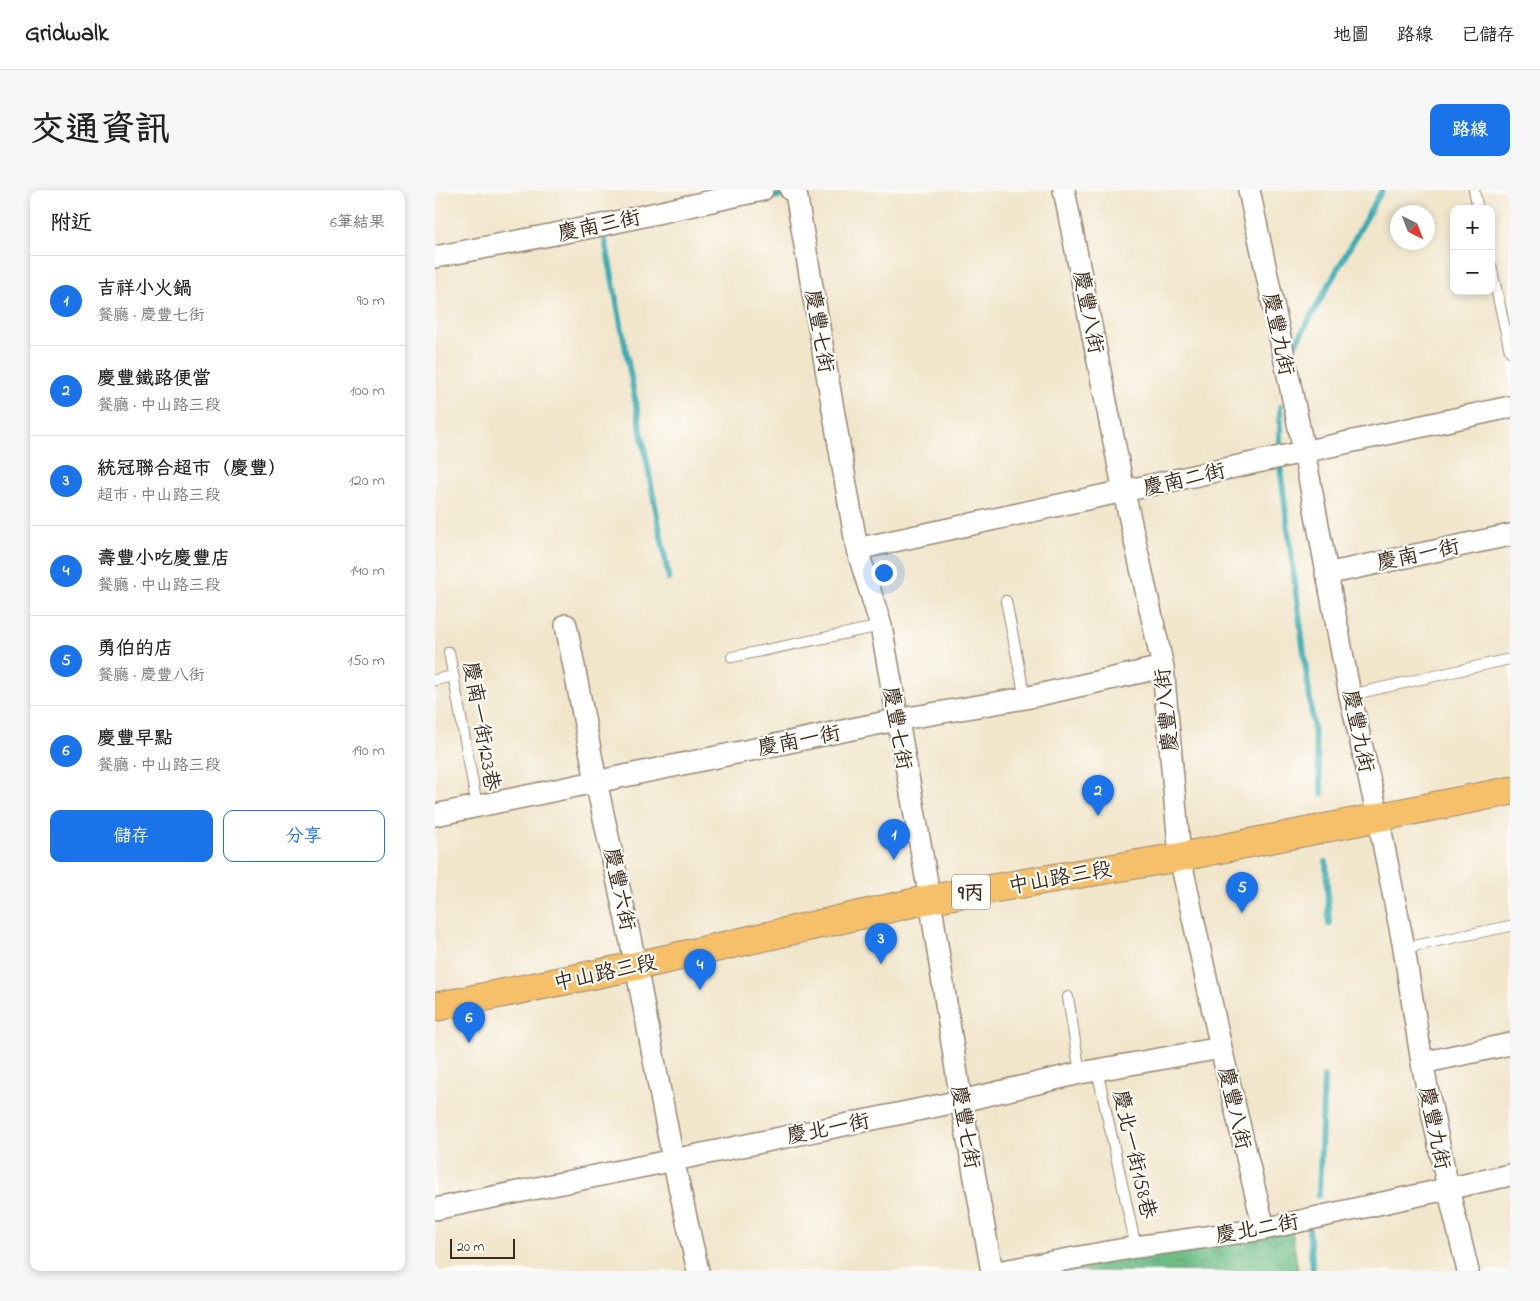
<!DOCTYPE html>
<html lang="zh-TW">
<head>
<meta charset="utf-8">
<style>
	body { margin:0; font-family:"Indie Flower","LXGW WenKai TC",sans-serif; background:#f6f6f6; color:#222 }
	.controls { position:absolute; right:15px; top:15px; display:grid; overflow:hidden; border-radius:10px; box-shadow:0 2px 8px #0003 }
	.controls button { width:45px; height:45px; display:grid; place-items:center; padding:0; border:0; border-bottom:1px solid #e0e0e0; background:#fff; color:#222; font:25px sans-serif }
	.compass { position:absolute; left:955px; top:15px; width:45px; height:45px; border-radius:50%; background:#fff; box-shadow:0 2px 8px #0003; rotate:138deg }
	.scale { position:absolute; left:15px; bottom:12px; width:65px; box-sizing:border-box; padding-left:5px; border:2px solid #3b2a1e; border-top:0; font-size:14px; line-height:18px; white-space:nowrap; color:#3b2a1e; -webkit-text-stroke:4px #fdfcf7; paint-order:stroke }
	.you { position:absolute; left:448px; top:382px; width:18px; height:18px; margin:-12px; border:4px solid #fff; border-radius:50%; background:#1a73e8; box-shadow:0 0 0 8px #1a73e833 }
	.badge { display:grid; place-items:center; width:32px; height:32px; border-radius:50%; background:#1a73e8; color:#fff; font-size:16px; font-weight:700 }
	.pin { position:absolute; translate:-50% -41px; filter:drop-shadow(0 1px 2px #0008) }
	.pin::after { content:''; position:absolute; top:26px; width:18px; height:15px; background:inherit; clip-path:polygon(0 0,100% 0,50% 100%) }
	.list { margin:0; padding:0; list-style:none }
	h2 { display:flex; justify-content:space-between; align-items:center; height:65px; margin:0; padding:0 20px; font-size:21px }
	h2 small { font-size:16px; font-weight:400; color:#767676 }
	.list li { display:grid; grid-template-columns:32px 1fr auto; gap:15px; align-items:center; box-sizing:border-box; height:90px; padding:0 20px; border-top:1px solid #e0e0e0 }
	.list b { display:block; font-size:19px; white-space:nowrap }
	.list p { margin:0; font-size:16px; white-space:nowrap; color:#767676 }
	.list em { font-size:16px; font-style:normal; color:#767676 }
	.actions { display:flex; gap:10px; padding:15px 20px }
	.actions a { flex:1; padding:11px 0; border:1px solid #1a73e8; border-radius:10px; text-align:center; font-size:18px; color:#1a73e8 }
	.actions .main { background:#1a73e8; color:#fff }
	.map { position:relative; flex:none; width:1075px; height:1081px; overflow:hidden; border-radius:10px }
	header { display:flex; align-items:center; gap:30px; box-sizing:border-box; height:70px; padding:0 25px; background:#fff; border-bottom:1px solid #e0e0e0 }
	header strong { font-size:24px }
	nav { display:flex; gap:28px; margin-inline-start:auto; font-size:18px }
	.intro { display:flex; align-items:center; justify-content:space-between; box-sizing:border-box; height:120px; padding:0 30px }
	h1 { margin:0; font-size:35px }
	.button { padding:12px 22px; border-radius:10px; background:#1a73e8; color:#fff; font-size:18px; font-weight:700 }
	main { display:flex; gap:30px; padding:0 30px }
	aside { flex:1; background:#fff; border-radius:10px; box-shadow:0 2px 8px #0003 }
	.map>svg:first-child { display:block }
	.forest { fill:url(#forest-crowns); stroke:#547452 }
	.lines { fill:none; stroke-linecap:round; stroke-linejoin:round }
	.stream { stroke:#3aacb3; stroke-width:6 }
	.lane-casing { stroke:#968874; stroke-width:12 }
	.street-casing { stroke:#968874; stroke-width:24 }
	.primary-casing { stroke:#968874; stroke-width:30 }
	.lane { stroke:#fff; stroke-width:10 }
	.street { stroke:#fff; stroke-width:21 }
	.primary { stroke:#f6c06b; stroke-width:28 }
	.labels { text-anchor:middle; stroke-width:4.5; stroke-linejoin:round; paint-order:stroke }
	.shield { fill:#fdfcf7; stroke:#75695f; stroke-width:1 }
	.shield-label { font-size:20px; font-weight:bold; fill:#3b2a1e }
	.street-label { font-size:21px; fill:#3b2a1e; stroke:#fdfcf7 }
</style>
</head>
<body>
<header>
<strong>Gridwalk</strong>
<nav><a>地圖</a><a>路線</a><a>已儲存</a></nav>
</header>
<div class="intro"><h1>交通資訊</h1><a class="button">路線</a></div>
<main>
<aside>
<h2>附近<small>6筆結果</small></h2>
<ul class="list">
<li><span class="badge">1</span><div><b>吉祥小火鍋</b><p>餐廳 · 慶豐七街</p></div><em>90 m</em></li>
<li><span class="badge">2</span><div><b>慶豐鐵路便當</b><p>餐廳 · 中山路三段</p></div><em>100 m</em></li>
<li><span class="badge">3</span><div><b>統冠聯合超市（慶豐）</b><p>超市 · 中山路三段</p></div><em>120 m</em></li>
<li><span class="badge">4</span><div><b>壽豐小吃慶豐店</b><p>餐廳 · 中山路三段</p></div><em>140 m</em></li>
<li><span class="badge">5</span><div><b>勇伯的店</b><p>餐廳 · 慶豐八街</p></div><em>150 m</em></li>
<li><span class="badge">6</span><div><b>慶豐早點</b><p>餐廳 · 中山路三段</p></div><em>190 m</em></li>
</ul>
<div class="actions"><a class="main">儲存</a><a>分享</a></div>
</aside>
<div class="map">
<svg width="1075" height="1081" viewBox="0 0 1075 1081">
	<defs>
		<pattern id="forest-crowns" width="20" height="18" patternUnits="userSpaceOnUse" patternTransform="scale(1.25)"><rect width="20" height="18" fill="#6ebd87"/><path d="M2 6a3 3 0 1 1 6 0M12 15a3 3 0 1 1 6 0" fill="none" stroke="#5c9a6e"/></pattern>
	</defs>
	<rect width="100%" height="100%" fill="#fdfcf7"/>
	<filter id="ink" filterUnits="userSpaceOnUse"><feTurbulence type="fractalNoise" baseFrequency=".02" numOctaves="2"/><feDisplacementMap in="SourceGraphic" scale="10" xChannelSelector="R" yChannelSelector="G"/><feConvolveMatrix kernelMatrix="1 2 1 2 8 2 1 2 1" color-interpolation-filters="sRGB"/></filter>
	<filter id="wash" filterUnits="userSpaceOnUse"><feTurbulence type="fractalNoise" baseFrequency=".0096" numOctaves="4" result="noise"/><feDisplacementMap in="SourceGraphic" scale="20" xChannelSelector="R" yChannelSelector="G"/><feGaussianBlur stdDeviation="1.12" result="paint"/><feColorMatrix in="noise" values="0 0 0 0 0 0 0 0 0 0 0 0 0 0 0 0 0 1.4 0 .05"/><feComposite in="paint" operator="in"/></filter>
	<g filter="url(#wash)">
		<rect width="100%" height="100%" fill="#f1e5ca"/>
		<path class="forest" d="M856,1033l7,48h-247z"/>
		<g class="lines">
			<path class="stream" d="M326,9l50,-9
				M168,39l66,350
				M861,153l86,-153
				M845,254v-37
				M845,276l42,328
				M891,672l3,62
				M884,1005l5,-118
				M874,1039l4,42"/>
		</g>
	</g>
	<g filter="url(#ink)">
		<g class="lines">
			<g class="lane-casing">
				<path id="lane" d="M1039,0l4,19
					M1056,76l19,85
					M571,411l19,97
					M14,462l28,154
					M297,467l149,-31
					M0,490l18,-4
					M915,505l160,-36
					M969,758l106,-22
					M633,807l12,76
					M662,880l39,177"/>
			</g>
			<g class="street-casing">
				<path id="street" d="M356,0l5,3 61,356 24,77 49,273 31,202 31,170
					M629,0l60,302 39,175 17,190 41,191 43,181
					M814,0l55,261 46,244 28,122 26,131 18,115 26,125 20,83
					M0,67l167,-32 160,-35
					M422,359l653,-142
					M891,384l184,-39
					M131,435l30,156 40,185 37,193 25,112
					M0,625l461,-95 129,-22 138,-31
					M987,873l88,-19
					M0,1019l526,-108 119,-28 141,-25
					M568,1081l133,-24 128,-18 246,-54"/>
			</g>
			<g class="primary-casing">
				<path id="primary" d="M0,817l201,-41 294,-67 250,-42 330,-66"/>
			</g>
			<use href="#lane" class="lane"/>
			<use href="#street" class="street"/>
			<use href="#primary" class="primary"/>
		</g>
	</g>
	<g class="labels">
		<rect class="shield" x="517" y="684.5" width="38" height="35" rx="4"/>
		<g class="shield-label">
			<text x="536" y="709">9丙</text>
		</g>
		<g class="street-label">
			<text transform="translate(164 35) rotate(-12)" y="7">慶南三街</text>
			<text transform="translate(654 122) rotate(79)" y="7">慶豐八街</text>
			<text transform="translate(385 141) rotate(80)" y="7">慶豐七街</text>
			<text transform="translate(844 144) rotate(78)" y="7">慶豐九街</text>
			<text transform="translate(749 289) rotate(-13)" y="7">慶南二街</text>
			<text transform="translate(983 364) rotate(-12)" y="7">慶南一街</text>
			<text transform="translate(731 520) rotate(-96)" y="7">慶豐八街</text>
			<text transform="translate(47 536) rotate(80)" y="7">慶南一街123巷</text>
			<text transform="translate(463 538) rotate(80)" y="7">慶豐七街</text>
			<text transform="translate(924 541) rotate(78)" y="7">慶豐九街</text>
			<text transform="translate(364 550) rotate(-11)" y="7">慶南一街</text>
			<text transform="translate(625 687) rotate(-10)" y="7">中山路三段</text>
			<text transform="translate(185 699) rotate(78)" y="7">慶豐六街</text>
			<text transform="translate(170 782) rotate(-12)" y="7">中山路三段</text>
			<text transform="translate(800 918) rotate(77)" y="7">慶豐八街</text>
			<text transform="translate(531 937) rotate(80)" y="7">慶豐七街</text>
			<text transform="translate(393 938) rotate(-11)" y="7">慶北一街</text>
			<text transform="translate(1000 938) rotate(78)" y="7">慶豐九街</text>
			<text transform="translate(700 964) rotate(77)" y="7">慶北一街158巷</text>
			<text transform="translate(822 1038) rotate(-10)" y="7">慶北二街</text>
		</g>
	</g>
</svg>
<div class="controls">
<button>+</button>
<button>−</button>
</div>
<svg class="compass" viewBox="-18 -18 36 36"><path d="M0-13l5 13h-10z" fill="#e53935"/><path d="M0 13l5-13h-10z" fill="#767676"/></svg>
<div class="scale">20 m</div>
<div class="you"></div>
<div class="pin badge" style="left:459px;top:670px">1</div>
<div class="pin badge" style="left:663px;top:626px">2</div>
<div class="pin badge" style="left:446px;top:774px">3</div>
<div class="pin badge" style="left:265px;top:800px">4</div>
<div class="pin badge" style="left:807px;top:723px">5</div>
<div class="pin badge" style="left:34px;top:853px">6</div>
</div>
</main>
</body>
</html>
